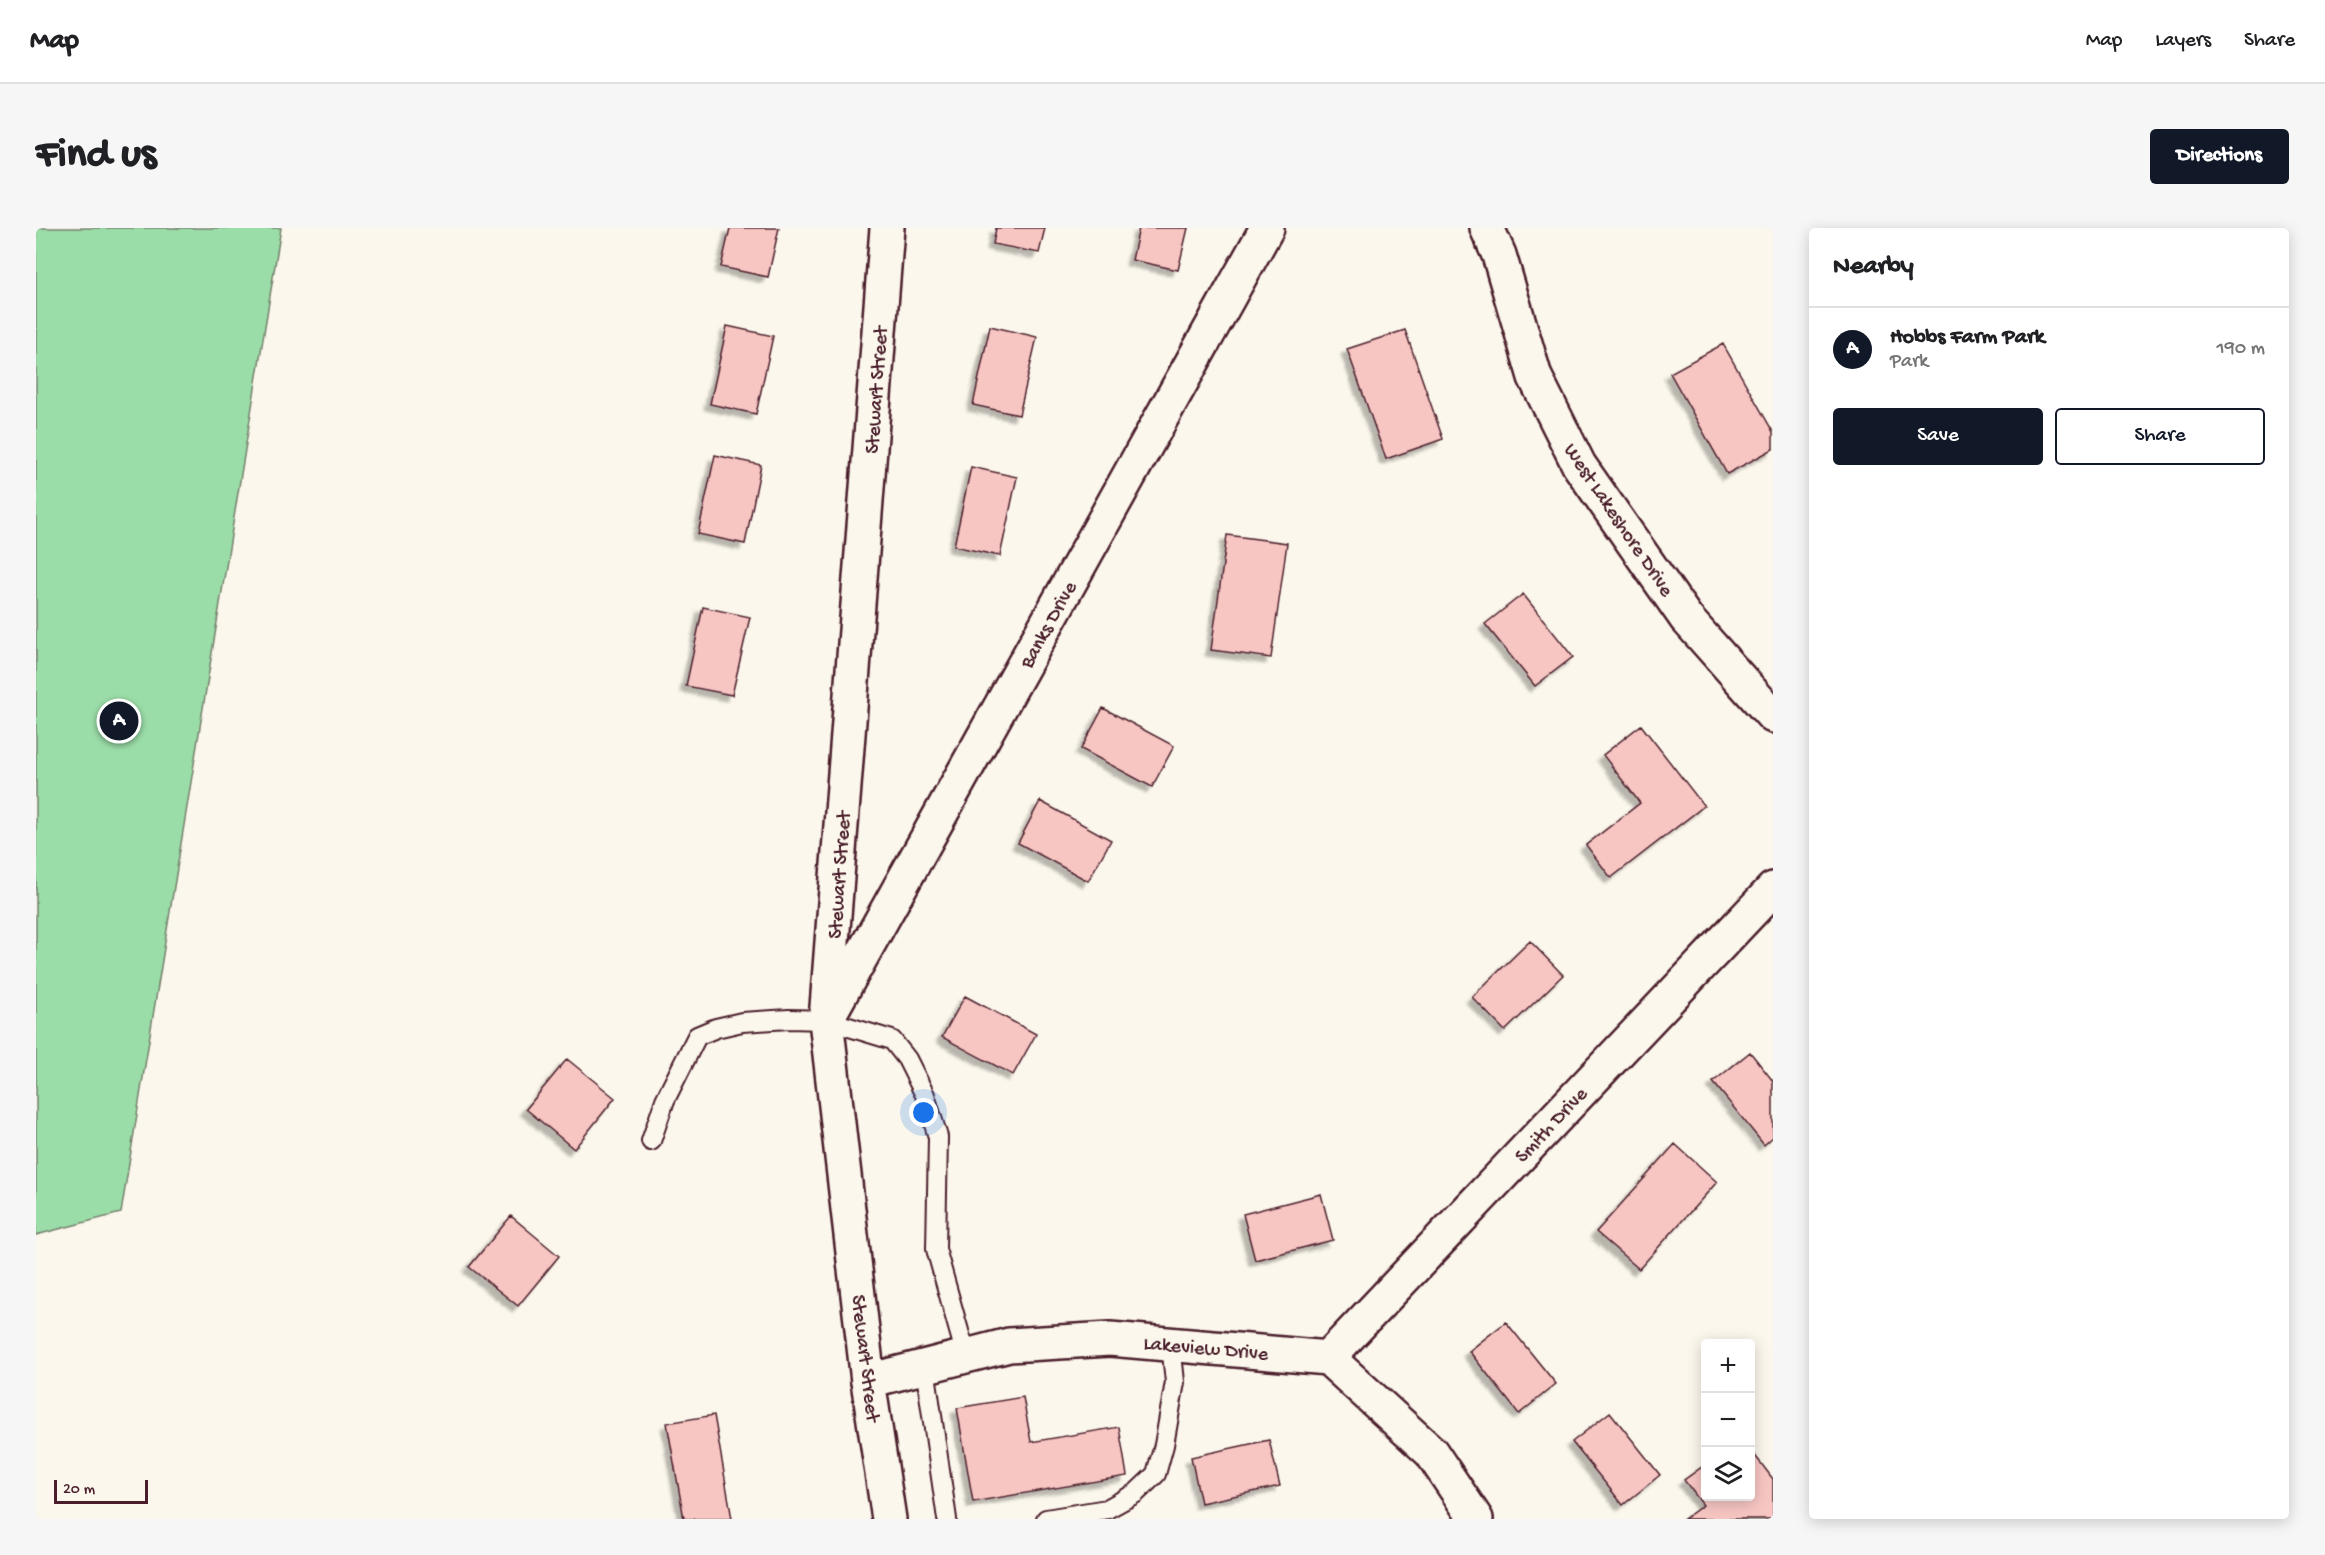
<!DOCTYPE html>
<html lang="en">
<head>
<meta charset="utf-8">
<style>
	body { margin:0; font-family:"Gochi Hand",sans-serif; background:#f6f6f6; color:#202124 }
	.controls { position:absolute; right:18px; bottom:18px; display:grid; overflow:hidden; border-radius:6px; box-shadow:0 3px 15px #0003 }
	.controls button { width:54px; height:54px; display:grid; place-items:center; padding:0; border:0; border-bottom:2px solid #e0e0e0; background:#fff; color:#202124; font:30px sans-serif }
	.scale { position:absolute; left:18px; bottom:15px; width:94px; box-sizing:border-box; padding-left:6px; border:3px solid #4a1f2b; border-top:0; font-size:16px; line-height:21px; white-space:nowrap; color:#4a1f2b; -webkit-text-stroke:4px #fbf7ec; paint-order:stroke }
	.you { position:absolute; left:888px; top:885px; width:21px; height:21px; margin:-15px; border:4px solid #fff; border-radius:50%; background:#1a73e8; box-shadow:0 0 0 9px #1a73e833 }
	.badge { display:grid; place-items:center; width:39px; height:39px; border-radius:50%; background:#111827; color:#fff; font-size:20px; font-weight:700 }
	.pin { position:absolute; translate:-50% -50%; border:3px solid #fff; box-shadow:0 2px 6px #0006 }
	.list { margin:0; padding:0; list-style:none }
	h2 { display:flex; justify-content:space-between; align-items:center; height:78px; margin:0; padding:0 24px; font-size:26px }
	h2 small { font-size:20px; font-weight:400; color:#757577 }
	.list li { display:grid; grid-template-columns:39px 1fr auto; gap:18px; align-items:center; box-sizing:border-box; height:84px; padding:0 24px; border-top:2px solid #e0e0e0 }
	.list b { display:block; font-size:22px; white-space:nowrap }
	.list p { margin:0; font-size:20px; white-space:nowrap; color:#757577 }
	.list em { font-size:20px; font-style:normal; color:#757577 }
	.actions { display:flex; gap:12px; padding:18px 24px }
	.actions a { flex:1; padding:14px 0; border:2px solid #111827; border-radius:6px; text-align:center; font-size:21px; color:#111827 }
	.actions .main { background:#111827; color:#fff }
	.icon { flex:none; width:33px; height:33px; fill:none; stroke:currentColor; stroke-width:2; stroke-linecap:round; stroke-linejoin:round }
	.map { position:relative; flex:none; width:1737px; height:1291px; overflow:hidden; border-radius:6px }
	header { display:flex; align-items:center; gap:36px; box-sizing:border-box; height:84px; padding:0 30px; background:#fff; border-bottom:2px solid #e0e0e0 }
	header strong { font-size:28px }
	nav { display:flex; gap:33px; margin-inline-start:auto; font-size:21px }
	.intro { display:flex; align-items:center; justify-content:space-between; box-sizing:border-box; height:144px; padding:0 36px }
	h1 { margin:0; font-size:42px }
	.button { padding:15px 27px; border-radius:6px; background:#111827; color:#fff; font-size:21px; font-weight:700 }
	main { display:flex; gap:36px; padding:0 36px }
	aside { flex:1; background:#fff; border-radius:6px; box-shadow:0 3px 15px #0003 }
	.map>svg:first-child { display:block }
	.green { fill:#9bdda8; stroke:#727e6a; stroke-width:1.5 }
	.building { fill:#f7c6c3; stroke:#4a1f2b; stroke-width:1.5; filter:url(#shadow) }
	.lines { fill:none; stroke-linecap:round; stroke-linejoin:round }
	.lane-casing { stroke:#4a1f2b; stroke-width:22 }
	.street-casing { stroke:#4a1f2b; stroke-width:38 }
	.secondary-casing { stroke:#4a1f2b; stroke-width:38 }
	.lane { stroke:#fbf7ec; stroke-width:18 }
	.street { stroke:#fbf7ec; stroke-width:33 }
	.secondary { stroke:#fbf7ec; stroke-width:33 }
	.labels { text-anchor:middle; stroke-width:4.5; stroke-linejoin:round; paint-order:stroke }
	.street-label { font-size:20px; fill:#4a1f2b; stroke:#fbf7ec }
</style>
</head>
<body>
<header>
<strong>Map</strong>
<nav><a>Map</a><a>Layers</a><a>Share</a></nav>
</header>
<div class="intro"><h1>Find us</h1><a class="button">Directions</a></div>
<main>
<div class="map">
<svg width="1737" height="1291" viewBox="0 0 1737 1291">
	<defs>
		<filter id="shadow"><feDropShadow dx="-5.5" dy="5.5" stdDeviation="1.5" flood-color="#0004"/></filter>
	</defs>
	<rect width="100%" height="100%" fill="#fbf7ec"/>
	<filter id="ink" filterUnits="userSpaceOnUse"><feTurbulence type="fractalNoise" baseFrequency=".0167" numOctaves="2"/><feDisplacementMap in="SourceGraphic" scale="12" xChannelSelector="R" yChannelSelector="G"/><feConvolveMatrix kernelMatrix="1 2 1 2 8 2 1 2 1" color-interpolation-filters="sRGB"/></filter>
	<g filter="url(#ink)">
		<path class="green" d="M0,0h245l-160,985 -85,22z"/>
		<path class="building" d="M694,0h49l-11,49 -47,-10z
			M960,0h49l-6,25 -46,-9z
			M1103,0h49l-10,42 -46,-10z
			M691,98l46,10 -17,78 -46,-10z
			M954,98l47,11 -18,78 -46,-10z
			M1369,102l38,109 -57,20 -39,-110z
			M1687,116l50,88v17l-46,25 -57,-101z
			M679,227l46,10 -16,79 -47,-10z
			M935,239l46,10 -17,79 -46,-10z
			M1191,307l60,8 -16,115 -60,-8z
			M1487,366l50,63 -38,29 -50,-62z
			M667,379l47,10 -18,78 -46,-9z
			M1067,480l71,38 -22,41 -71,-38z
			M1605,497l63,81 -93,72 -25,-33 54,-42 -37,-48z
			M1004,573l71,39 -23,41 -70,-38z
			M1494,713l33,34 -58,56 -33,-34z
			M929,768l71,38 -23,41 -71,-38z
			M1714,824l23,29v56l-9,8 -51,-63z
			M531,831l48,39 -41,51 -48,-40z
			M1639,916l42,38 -78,87 -43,-37z
			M1285,966l12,46 -78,20 -12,-46z
			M475,988l48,40 -41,50 -49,-39z
			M1470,1094l50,62 -37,30 -50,-63z
			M987,1169l8,45 88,-15 8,49 -154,26 -16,-94z
			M1574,1184l50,63 -37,30 -51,-63z
			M678,1187l18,104h-48l-17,-96z
			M1233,1212l11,46 -79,17 -10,-46z
			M1714,1221l23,30v40h-89l19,-14 -19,-25 22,-16v32h44z"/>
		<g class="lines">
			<g class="lane-casing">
				<path id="lane" d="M615,913l14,-41 32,-64 19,-8 26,-6 47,-3 37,1 66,20 15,19 18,36 13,42 -2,112 30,107
					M889,1139l22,152
					M1010,1291l61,-10 29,-16 20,-19 8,-29 11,-63 -4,-38"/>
			</g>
			<g class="street-casing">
				<path id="street" d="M1451,0l12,27 36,122 44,88 107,153 87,98
					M790,792l441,-792
					M1292,1130l445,-469
					M832,1153l141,-36 101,-6 218,19 103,94 45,67"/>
			</g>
			<g class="secondary-casing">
				<path id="secondary" d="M851,0l-61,792 42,361 21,138"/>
			</g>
			<use href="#lane" class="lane"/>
			<use href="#street" class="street"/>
			<use href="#secondary" class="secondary"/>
		</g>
	</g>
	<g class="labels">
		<g class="street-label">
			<text transform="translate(839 162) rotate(-86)" y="7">Stewart Street</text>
			<text transform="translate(1584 291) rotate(56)" y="7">West Lakeshore Drive</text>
			<text transform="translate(1011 396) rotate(-61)" y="7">Banks Drive</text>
			<text transform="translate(802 647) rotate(-86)" y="7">Stewart Street</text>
			<text transform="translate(1514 896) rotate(-47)" y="7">Smith Drive</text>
			<text transform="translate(1170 1119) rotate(5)" y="7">Lakeview Drive</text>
			<text transform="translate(831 1130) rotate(83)" y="7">Stewart Street</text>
		</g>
	</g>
</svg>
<div class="controls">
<button>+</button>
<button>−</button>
<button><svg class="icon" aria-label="layers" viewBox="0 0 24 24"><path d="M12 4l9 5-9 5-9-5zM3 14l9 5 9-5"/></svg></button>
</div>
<div class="scale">20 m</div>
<div class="you"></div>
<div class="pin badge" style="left:83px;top:493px">A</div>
</div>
<aside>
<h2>Nearby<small></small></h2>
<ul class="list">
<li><span class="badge">A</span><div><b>Hobbs Farm Park</b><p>Park</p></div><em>190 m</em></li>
</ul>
<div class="actions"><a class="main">Save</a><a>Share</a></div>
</aside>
</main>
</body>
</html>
